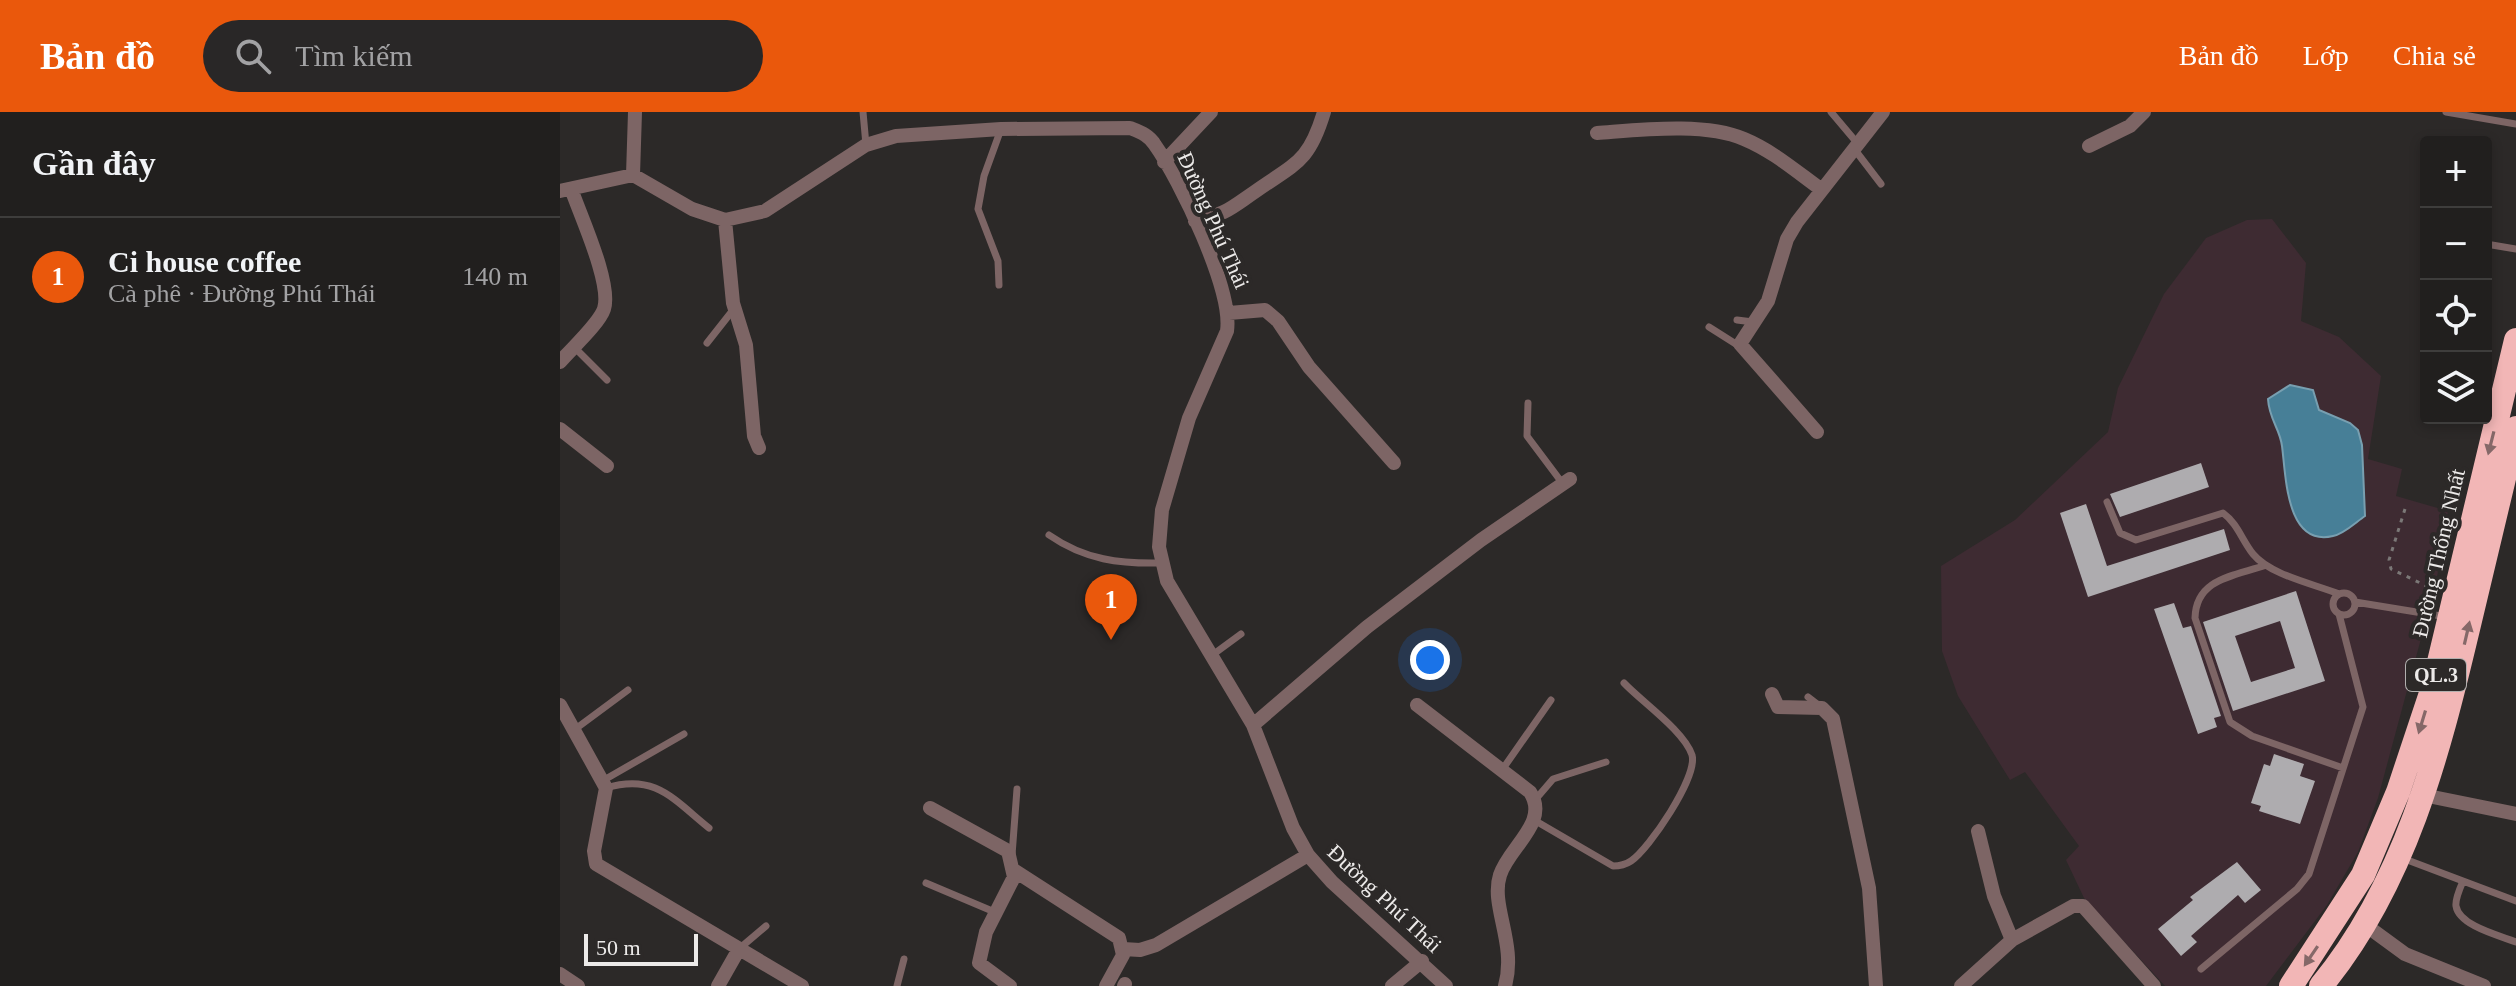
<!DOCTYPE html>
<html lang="vi">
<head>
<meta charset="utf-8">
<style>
	body { margin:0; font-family:Georgia,serif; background:#292727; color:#f1f3f6 }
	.controls { position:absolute; right:24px; top:24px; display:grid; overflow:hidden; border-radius:8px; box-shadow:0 4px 12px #0003 }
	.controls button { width:72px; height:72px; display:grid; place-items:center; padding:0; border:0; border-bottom:2px solid #3e3d3c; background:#211f1e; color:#f1f3f6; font:40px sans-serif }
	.scale { position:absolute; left:24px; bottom:20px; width:114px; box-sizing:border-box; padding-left:8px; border:4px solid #eceae9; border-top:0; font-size:22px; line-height:28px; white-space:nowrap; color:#eceae9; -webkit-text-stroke:6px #2c2928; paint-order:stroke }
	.you { position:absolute; left:870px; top:548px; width:28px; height:28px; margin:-20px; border:6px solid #fff; border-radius:50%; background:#1a73e8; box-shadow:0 0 0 12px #1a73e833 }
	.badge { display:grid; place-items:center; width:52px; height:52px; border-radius:50%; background:#ea580c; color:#fff; font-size:26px; font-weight:700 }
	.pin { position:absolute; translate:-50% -66px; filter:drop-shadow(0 2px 4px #0008) }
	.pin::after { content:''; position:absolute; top:42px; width:28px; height:24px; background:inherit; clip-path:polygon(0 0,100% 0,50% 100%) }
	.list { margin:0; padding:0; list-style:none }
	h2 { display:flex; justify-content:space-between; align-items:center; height:104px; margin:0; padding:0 32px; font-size:34px }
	h2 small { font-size:26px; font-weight:400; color:#a2a2a4 }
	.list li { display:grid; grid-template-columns:52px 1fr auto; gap:24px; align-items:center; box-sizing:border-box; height:120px; padding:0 32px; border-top:2px solid #3e3d3c }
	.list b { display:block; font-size:30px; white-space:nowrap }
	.list p { margin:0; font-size:26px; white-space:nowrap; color:#a2a2a4 }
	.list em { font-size:26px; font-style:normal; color:#a2a2a4 }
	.icon { flex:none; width:44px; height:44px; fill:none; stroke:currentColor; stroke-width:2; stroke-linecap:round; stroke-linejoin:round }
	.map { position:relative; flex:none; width:1956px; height:874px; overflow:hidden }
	header { display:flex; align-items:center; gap:48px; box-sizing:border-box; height:112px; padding:0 40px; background:#ea580c; color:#fff }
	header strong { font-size:38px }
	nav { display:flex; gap:44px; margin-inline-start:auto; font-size:28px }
	.search { width:560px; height:72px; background:#292727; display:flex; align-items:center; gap:20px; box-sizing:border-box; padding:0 28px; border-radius:44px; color:#a2a2a4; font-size:30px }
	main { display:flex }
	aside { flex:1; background:#211f1e }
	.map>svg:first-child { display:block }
	.education { fill:#3e2b32 }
	.water { fill:#477f97; stroke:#789fb0; stroke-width:2 }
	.building { fill:#aeacaf; fill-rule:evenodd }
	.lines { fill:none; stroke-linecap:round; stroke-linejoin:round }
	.path { stroke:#7b7877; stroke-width:3; stroke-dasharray:4 6; stroke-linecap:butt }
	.lane { stroke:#7d6565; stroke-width:7 }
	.street { stroke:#7d6565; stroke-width:14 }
	.highway { stroke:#f2b6b6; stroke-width:24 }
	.oneway { fill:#856868 }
	.labels { text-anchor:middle; stroke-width:8; stroke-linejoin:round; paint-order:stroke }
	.shield { fill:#2c2928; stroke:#b2b0af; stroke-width:2 }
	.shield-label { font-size:20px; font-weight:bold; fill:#eceae9 }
	.street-label { font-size:22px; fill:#eceae9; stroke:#2c2928 }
</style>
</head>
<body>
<header>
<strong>Bản đồ</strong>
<div class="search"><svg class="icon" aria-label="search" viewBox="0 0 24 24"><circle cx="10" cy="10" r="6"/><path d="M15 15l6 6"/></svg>Tìm kiếm</div>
<nav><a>Bản đồ</a><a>Lớp</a><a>Chia sẻ</a></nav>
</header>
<main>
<aside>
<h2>Gần đây<small></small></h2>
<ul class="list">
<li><span class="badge">1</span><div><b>Ci house coffee</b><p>Cà phê · Đường Phú Thái</p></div><em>140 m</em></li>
</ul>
</aside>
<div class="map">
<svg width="1956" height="874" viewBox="0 0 1956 874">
	<rect width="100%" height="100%" fill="#2c2928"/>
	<path class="education" d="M1712,107l34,44 -5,58 38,16 42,39 -13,83 34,10 -6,27 52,15 -12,72 -58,215 -20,54 -31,53 -61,81h-101l-81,-88 -18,-38 13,-14 -54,-74 -15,8 -52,-84 -16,-45 -1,-85 74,-46 93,-88 10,-44 46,-94 42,-56 41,-18z"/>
	<path class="water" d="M1730,273l23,5 6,20 31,13 8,7 4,15 3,71c-9,6 -21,18 -32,20 -47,11 -47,-60 -51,-90 -2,-17 -13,-27 -14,-47z"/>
	<path class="building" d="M1641,351l8,24 -89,30 -10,-23z
		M1526,392l21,62 117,-37 6,21 -142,47 -28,-84z
		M1736,479l29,90 -92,30 -30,-89zM1720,509l15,47 -44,14 -16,-46z
		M1614,491l9,25 8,-2 30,90 -7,2 3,9 -19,7 -44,-125z
		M1714,642l30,10 -4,12 15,5 -15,43 -41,-13 2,-5 -10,-3 13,-39 6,2z
		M1677,750l24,28 -16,13 -7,-8 -47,41 6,6 -16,14 -23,-27 35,-29 -3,-3z"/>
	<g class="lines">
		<path class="path" d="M1845,397l-16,51 2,9 44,21"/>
		<path class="lane" d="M303,0l3,33
			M1271,0l27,32
			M1886,0l70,12
			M1295,38l26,34
			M1926,132l30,5
			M439,173l-1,-24 -20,-52 6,-33 17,-47
			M1177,208l16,2
			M1149,215l30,19
			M147,231l26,-33
			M13,234l34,34
			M968,291l-1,33 36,48
			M1547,390l13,31 16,7 87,-27c14,10 19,27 30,41 17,21 61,30 86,40
			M489,423c36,25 71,29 113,28
			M1706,453c-31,11 -70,13 -71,53l35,104 22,14 91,32
			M1773 492a11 11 0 1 1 22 0a11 11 0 1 1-22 0Z
			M1795,490l92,15
			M651,544l30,-22
			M1248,585l13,10
			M14,618l54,-40
			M942,658l49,-70
			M44,668l80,-46
			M46,676c49,-15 67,11 103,40
			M975,688l18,-21 53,-17
			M974,708l79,46c7,0 12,-1 18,-5 18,-12 67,-84 61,-106 -8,-24 -50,-53 -68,-72
			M452,743l5,-66
			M1842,746l114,43
			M1903,769c-3,7 -8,18 -7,25 3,20 45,30 60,36
			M366,771l71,30
			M180,836l26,-22
			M1641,857l96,-80 12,-15 54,-167 -24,-93
			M337,874l7,-27"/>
		<path class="street" d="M1037,21c42,-3 108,-11 147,6 29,12 53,33 78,51
			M1529,34l41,-20 14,-14
			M604,50l47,-50
			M73,63l2,-63
			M0,79l73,-16 59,34 33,11 40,-9 101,-66 30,-9 105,-7 129,-1c10,4 19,7 25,17 25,35 78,145 72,186l-38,87 -27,92 -3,37 8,34 86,144 40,103 15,27 24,27 114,104
			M165,108l8,83 13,42 8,91 5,12
			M635,109c32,-7 36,-13 61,-30 40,-28 53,-29 68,-79
			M669,201l36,-3 13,11 31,46 85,96
			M0,250c11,-13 39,-38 44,-53 8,-25 -23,-92 -32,-118
			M0,317l47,37
			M1257,320l-77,-88 28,-43 19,-62 10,-17 86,-110
			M1212,582l6,13 44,1 11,11 36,169 7,98
			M0,593l46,83 -12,63 2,13 206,122
			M857,593l113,87c20,30 -21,55 -30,83 -10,31 17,68 5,111
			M693,613l114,-98 114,-87 89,-61
			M1863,683l93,19
			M370,696l78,43 6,26 -28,55 -7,31 31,23
			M455,759l104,67 4,17 -17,31
			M1804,812l41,30 79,32
			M1452,828l61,-34h10l71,80
			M563,837l17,1 16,-5 152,-90
			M0,862l18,12
			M158,874l21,-37
			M564,874l1,-2
			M832,874l30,-25
			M1401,874l51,-46 -18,-44 -16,-65"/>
		<path class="highway" d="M1731,874l72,-111 35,-83 35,-105 83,-347
			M1761,874c84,-102 117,-231 147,-357 16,-67 32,-134 48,-201"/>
	</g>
	<defs><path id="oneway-solid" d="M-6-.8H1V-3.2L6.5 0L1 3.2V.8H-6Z" transform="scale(2)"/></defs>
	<g class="oneway">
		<use href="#oneway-solid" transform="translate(1931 331) rotate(104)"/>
		<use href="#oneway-solid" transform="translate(1907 521) rotate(-77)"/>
		<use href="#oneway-solid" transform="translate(1862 610) rotate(107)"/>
		<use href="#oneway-solid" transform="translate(1751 844) rotate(124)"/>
	</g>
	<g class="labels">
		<rect class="shield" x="1846" y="547" width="60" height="32" rx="6"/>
		<g class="shield-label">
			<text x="1876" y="570">QL.3</text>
		</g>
		<g class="street-label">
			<text transform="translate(654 108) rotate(66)" y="8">Đường Phú Thái</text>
			<text transform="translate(1878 441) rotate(-77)" y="8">Đường Thống Nhất</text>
			<text transform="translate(825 786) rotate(43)" y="8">Đường Phú Thái</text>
		</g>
	</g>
</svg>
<div class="controls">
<button>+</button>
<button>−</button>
<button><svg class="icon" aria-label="locate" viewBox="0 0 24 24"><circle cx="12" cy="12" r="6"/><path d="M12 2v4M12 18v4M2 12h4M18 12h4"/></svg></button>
<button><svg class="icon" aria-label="layers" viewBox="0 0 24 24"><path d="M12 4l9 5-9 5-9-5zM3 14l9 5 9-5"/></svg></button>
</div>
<div class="scale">50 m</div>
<div class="you"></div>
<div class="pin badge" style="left:551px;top:528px">1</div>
</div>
</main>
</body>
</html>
